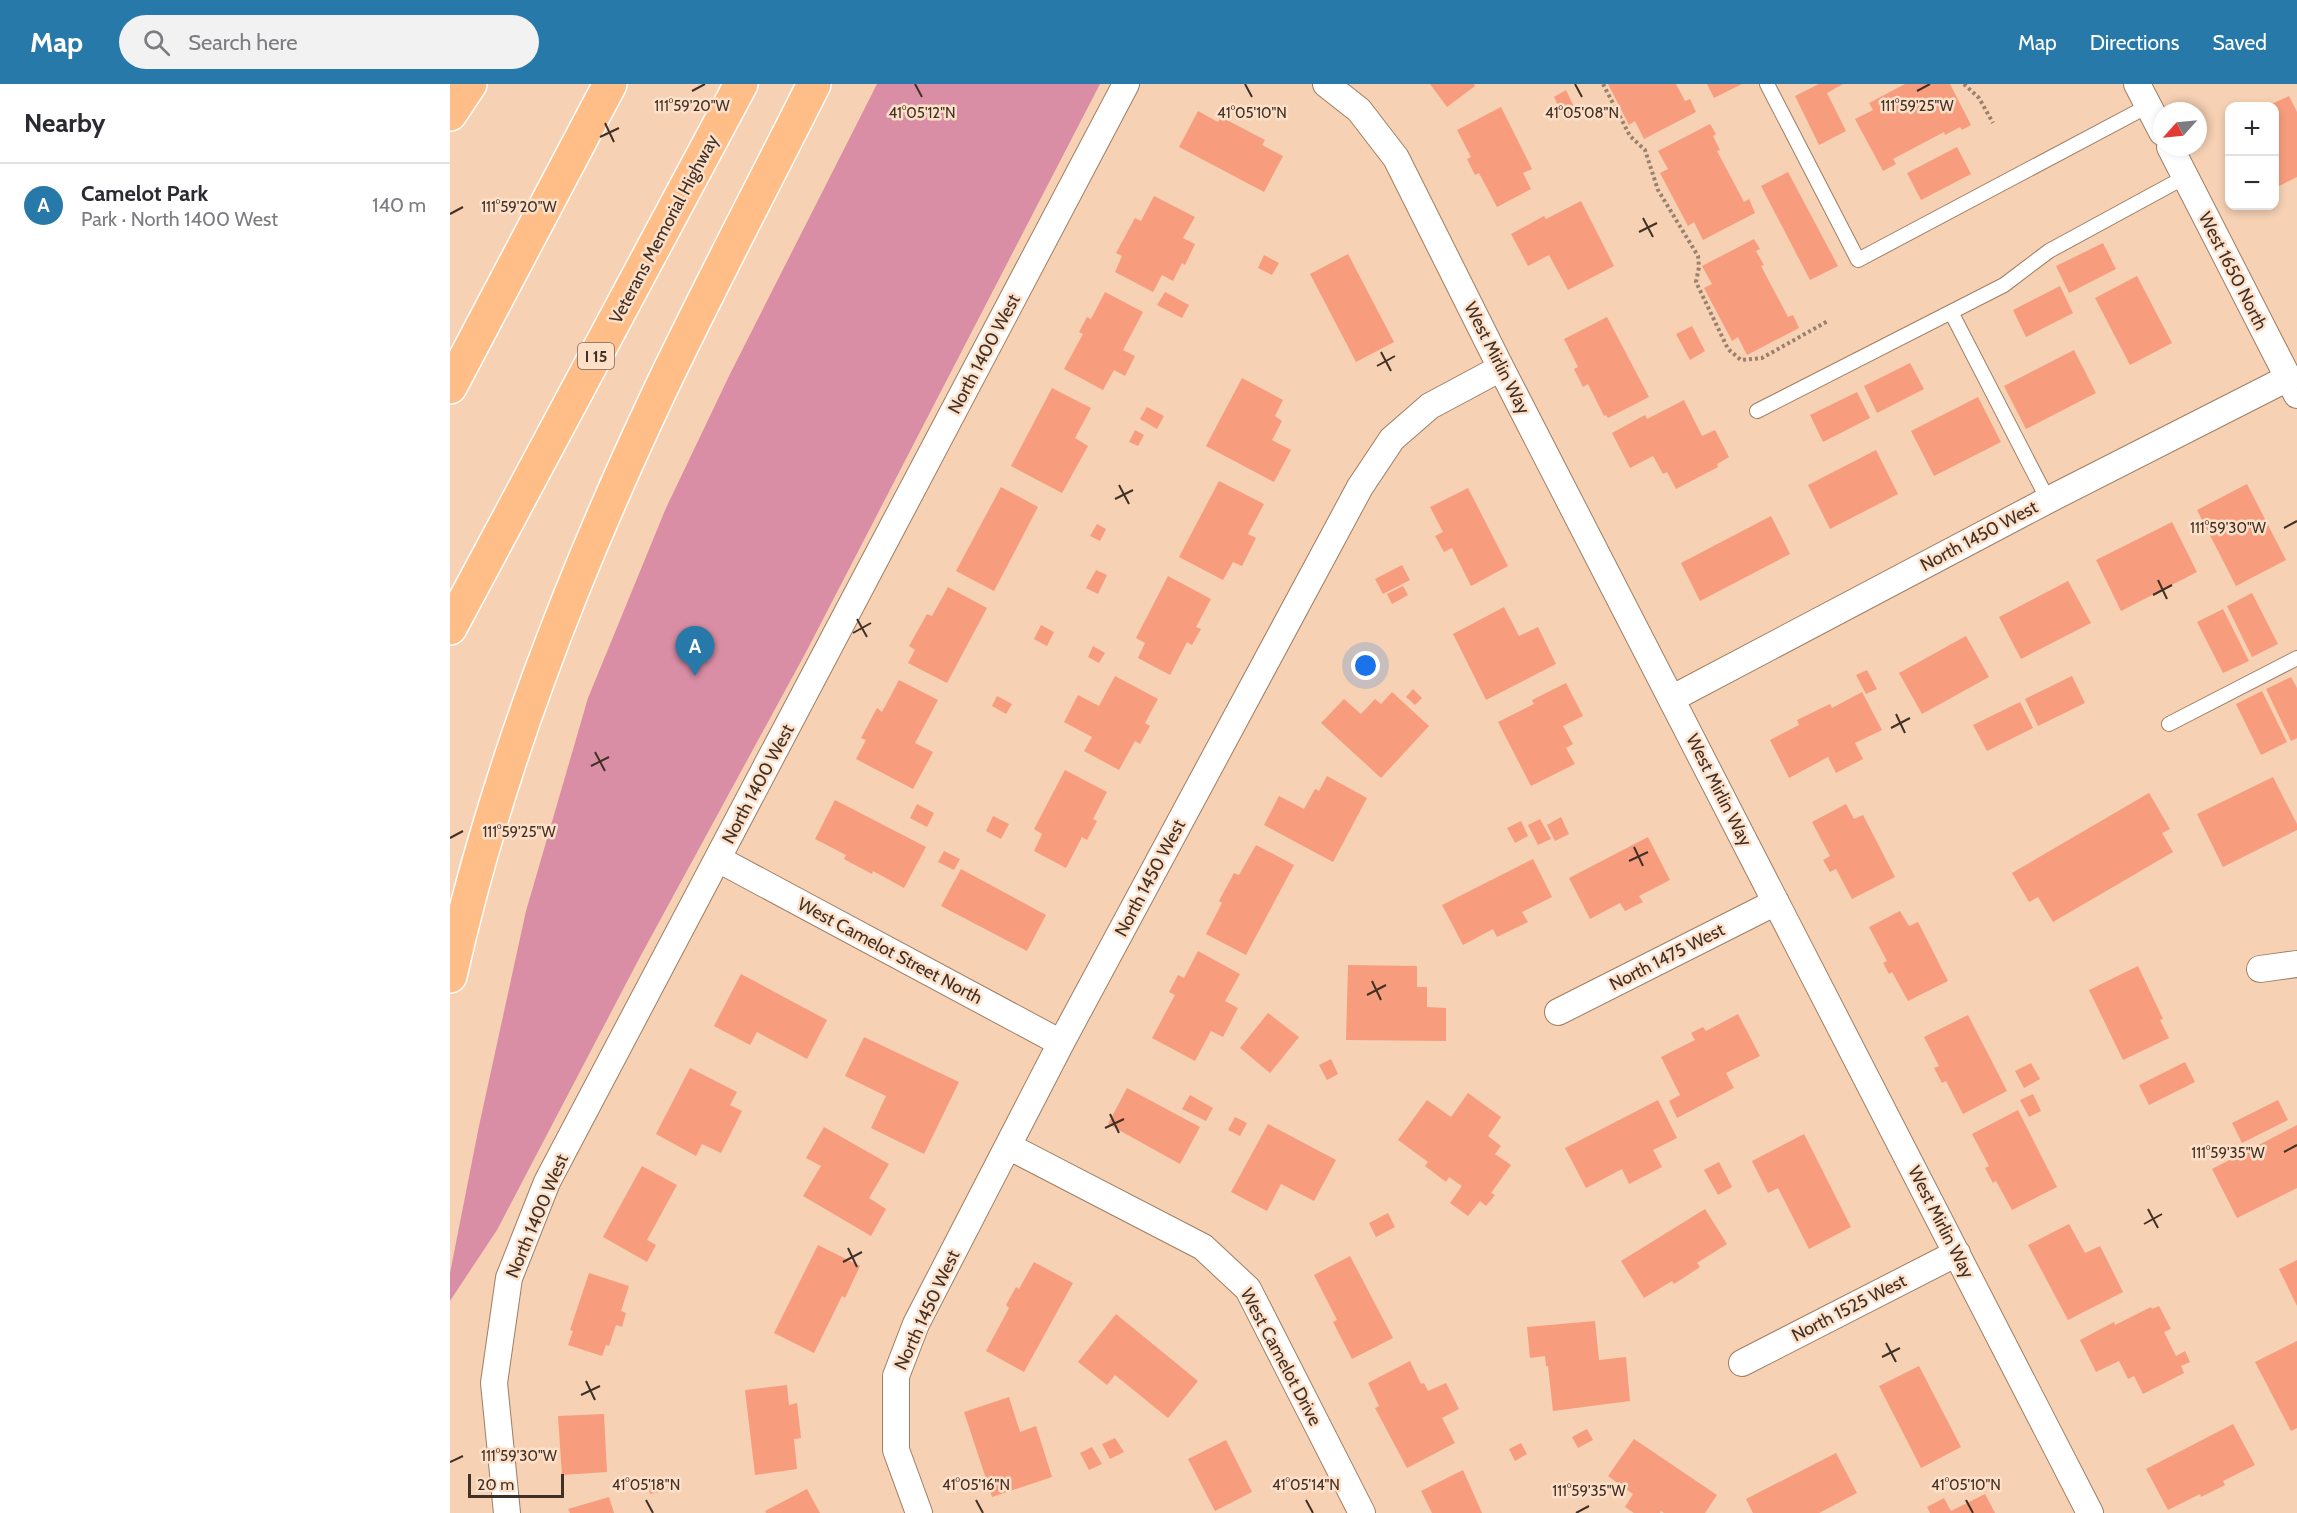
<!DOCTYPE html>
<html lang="en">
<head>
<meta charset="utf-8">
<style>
	body { margin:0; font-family:Cabin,sans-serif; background:#f2f2f3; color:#2b2b33 }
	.controls { position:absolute; right:18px; top:18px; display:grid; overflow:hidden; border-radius:12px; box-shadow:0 3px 9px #0003 }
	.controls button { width:54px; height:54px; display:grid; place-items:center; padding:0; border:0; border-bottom:2px solid #e1e1e2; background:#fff; color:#2b2b33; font:30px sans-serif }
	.compass { position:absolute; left:1703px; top:18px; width:54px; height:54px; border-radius:50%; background:#fff; box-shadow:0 3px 9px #0003; rotate:243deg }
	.scale { position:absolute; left:18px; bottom:15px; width:96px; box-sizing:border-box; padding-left:6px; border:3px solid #403126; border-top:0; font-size:16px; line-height:21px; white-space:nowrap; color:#403126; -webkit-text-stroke:4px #fee0c9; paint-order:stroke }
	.you { position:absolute; left:916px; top:582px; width:21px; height:21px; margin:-15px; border:4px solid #fff; border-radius:50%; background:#1a73e8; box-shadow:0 0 0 9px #1a73e833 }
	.badge { display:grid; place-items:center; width:39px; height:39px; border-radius:50%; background:#2779aa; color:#fff; font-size:20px; font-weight:700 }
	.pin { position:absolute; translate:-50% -50px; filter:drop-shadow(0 2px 3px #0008) }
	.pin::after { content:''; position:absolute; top:32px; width:21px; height:18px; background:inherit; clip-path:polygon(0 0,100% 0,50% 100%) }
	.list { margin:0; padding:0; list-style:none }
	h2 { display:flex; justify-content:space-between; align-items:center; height:78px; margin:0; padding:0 24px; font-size:26px }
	h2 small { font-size:20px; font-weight:400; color:#7c7c81 }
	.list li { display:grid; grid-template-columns:39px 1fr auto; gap:18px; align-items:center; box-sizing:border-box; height:84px; padding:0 24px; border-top:2px solid #e1e1e2 }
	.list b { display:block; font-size:22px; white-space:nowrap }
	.list p { margin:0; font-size:20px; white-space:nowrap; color:#7c7c81 }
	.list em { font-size:20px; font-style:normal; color:#7c7c81 }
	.icon { flex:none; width:33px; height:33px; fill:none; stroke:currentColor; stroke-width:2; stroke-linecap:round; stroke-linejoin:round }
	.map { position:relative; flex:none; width:1847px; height:1429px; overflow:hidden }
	header { display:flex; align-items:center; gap:36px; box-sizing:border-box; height:84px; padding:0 30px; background:#2779aa; color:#fff }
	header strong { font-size:28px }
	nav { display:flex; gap:33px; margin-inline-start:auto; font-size:21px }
	.search { width:420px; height:54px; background:#f2f2f3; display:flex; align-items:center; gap:15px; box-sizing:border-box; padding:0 21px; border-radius:33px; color:#7c7c81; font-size:22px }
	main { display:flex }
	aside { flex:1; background:#fff }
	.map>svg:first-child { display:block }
	.green { fill:#da8ea5 }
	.building { fill:#f79d7e }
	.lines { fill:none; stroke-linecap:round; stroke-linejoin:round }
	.lane-casing { stroke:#9f7e63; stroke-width:16 }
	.street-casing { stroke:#9f7e63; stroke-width:28 }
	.highway-casing { stroke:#fff; stroke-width:36 }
	.path { stroke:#9b816d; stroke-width:4; stroke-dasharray:3 3; stroke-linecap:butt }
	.lane { stroke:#fff; stroke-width:14 }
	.street { stroke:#fff; stroke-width:26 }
	.highway { stroke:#ffbd88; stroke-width:33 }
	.ticks { fill:none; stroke:#403126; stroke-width:2 }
	.labels { text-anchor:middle; stroke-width:5; stroke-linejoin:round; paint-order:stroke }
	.shield { fill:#fee0c9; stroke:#796657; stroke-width:1.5 }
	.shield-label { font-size:16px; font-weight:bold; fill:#403126 }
	.street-label { font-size:18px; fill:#403126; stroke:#fee0c9 }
	.ticks-label { font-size:15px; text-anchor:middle; fill:#403126; stroke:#fee0c9; stroke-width:5; stroke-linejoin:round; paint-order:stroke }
</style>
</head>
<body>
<header>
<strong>Map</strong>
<div class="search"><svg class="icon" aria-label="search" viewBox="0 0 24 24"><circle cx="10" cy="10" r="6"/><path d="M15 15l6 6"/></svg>Search here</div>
<nav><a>Map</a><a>Directions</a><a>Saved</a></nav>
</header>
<main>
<aside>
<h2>Nearby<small></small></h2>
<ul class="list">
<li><span class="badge">A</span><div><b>Camelot Park</b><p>Park · North 1400 West</p></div><em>140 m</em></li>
</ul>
</aside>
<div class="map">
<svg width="1847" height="1429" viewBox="0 0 1847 1429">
	<rect width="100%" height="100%" fill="#f6d1b4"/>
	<path class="green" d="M427,0h223l-295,570 -165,303 -143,273 -47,71v-28l29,-147 47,-215 62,-213 78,-190 64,-134z"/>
	<path class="building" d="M980,0h44l1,2 -28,21z
		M1158,0h68l9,17 5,-2 6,13 -52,27 -9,-18 -6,4z
		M1257,0h35l-28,14z
		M1369,0h24l-16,9 19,38 -27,14 -24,-49z
		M1455,0h45l21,41 -9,5 -2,-3 -15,8 -1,-3 -51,27 3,5 -13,7 -28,-52 18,-9 -4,-7z
		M1116,6l10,21 -12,6 -10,-20z
		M1839,12l8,16v65l-18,9 -5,-10v-70h-7z
		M1051,23l31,62 -9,4 8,16 -34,18 -18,-34 -4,2 -8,-16 4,-2 -14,-27z
		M748,27l20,11 3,-5 44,23 -3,5 21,11 -19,36 -85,-45z
		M1260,40l6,10 -3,2 7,14 -3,1 27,51 5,-3 6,14 -52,27 -9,-18 -6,4 -28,-53 8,-4 -10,-18z
		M1507,63l14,27 -50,26 -14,-27z
		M1338,88l50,94 -28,14 -49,-94z
		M704,112l41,21 -12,21 12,6 -10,21 -3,-2 -9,18 -11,-6 -9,17 -38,-20 7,-16 -6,-3 19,-35 6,3z
		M1131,117l33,65 -46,24 -19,-35 -21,11 -17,-32 33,-18 2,3z
		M1304,155l6,10 -4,2 8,14 -3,1 27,51 5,-2 6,13 -52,27 -9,-18 -6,4 -28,-53 8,-4 -10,-18z
		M1653,159l13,26 -47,24 -13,-27z
		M898,170l46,88 -38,20 -46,-88z
		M814,171l15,8 -7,12 -14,-7z
		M1687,192l35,67 -42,22 -35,-67z
		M1610,202l13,27 -47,24 -13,-27z
		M655,208l38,20 -20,38 12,6 -10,20 -11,-6 -11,20 -39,-21 19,-35 -4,-2 8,-15 4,2z
		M715,208l24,13 -7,13 -25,-13z
		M1157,233l42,80 -41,21 -2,-3 -2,1 -16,-32 -5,3 -9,-18 4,-2 -14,-28z
		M1242,242l13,25 -15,9 -14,-26z
		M1624,266l22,43 -70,36 -22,-43z
		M1460,279l14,26 -47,24 -13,-27z
		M792,294l41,22 -8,16 7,5 -10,19 19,10 -17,32 -68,-36z
		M602,304l39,20 -16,30 13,8 -26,47 -51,-27z
		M1407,308l13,26 -47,24 -13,-27z
		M1528,313l23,45 -67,34 -23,-45z
		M1234,316l18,36 13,-6 14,27 -12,7 1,3 -42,22 -9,-17 -4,2 -10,-18 -23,12 -18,-35 33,-18 2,4z
		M697,323l17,9 -7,13 -17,-10z
		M685,346l9,5 -6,11 -9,-4z
		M1426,366l22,44 -68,35 -22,-44z
		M769,397l45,23 -16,30 8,4 -14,28 -9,-4 -10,18 -44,-23z
		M1797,400l39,76 -50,26 -39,-76z
		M551,403l37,20 -44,84 -38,-20z
		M1018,404l40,78 -37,20 -19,-38 -8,4 -9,-16 8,-4 -13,-25z
		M1321,432l19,38 -90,47 -19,-38z
		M1722,438l25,50 -76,39 -25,-51z
		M647,440l9,5 -6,12 -10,-5z
		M952,481l8,15 -27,14 -8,-15z
		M646,486l11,5 -9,19 -12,-6z
		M718,492l43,23 -15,28 5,2 -9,16 -5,-3 -17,33 -32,-17 7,-15 -9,-5z
		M1618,497l23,42 -70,36 -22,-42z
		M953,502l5,9 -16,9 -5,-10z
		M498,503l39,21 -40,75 -39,-20 7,-13 -6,-4 18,-32 5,2z
		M1802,509l26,51 -26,13 -25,-51z
		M1054,523l15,29 19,-9 18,37 -70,36 -33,-66z
		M1773,525l26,52 -26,12 -26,-51z
		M591,541l13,7 -7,14 -13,-7z
		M1516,552l23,41 -67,37 -23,-41z
		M643,562l12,7 -6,10 -11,-6z
		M1417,586l10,19 -11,5 -10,-19z
		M665,592l43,23 -13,24 5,3 -10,18 -5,-3 -16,29 -35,-19 8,-14 -28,-15 14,-27 21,11z
		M1622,592l13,27 -47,23 -13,-27z
		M1841,593l6,11v50l-6,3 -25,-52z
		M449,596l39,20 -23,43 18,9 -20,37 -57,-30 10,-19 -5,-2 16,-30 5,4z
		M1116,599l17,33 -20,10 10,18 -7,4 9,16 -44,22 -33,-64 36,-18 -2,-4z
		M963,605l9,9 -7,7 -9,-8z
		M1812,607l25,51 -26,13 -25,-51z
		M942,608l37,34 -48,52 -60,-55 23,-24 17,15 14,-15 6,5z
		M1412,608l20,38 -27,13 8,16 -27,14 -8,-16 -39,21 -19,-38 29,-15 -2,-5 33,-16 2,4z
		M547,612l15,8 -6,10 -14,-8z
		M1570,618l13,26 -46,23 -14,-26z
		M615,686l42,22 -14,27 4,2 -10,19 -5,-3 -16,31 -32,-17 8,-17 -8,-5z
		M877,692l40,22 -34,64 -69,-37 15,-29 25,13 11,-20 4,2z
		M1823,693l24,47v6l-74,37 -26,-53z
		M1699,709l21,36 -8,4 11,19 -120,70 -15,-25 -9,5 -17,-29z
		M385,716l91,47 -22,41 -31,-17 -1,3 -28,-15 2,-4 -31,-16z
		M467,720l17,9 -7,14 -17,-9z
		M1396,720l8,15 9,-4 32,62 -43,22 -16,-30 -6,3 -7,-12 7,-4 -18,-34z
		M543,732l16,8 -8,15 -15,-8z
		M1111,733l8,17 -14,7 -8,-16z
		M1090,735l11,20 -13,6 -10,-20z
		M1071,737l7,15 -13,7 -8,-15z
		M1198,753l22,43 -31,16 4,6 -18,9 -5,-8 -30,16 -21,-41z
		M806,761l38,20 -48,90 -40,-21 16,-31 -3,-2 15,-28 5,2z
		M494,767l16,8 -6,11 -16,-8z
		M1083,775l19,38 -30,15 6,10 -31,15 -4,-8 -30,16 -21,-40z
		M511,785l85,46 -19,36 -86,-45z
		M1450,827l9,15 9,-4 30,59 -40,20 -16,-29 -3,2 -6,-11 4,-2 -18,-34z
		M748,867l42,23 -15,27 13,7 -15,29 -12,-6 -16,30 -43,-23 23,-43 -6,-3 9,-17 6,3z
		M898,881l69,1v21h10v20l19,1v33l-100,-1z
		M1688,882l25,53 -3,1 9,18 -46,22 -34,-70z
		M291,890l86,46 -20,39 -50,-27 -7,13 -36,-19z
		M818,929l31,24 -29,36 -30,-25z
		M1288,930l22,42 -34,17 8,15 -57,30 -8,-17 11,-6 -19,-38 34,-17 -4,-7 12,-6 3,4z
		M1518,931l39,76 -44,23 -17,-33 -4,2 -8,-15 5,-2 -15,-29z
		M414,953l95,45 -35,72 -53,-26 15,-32 -41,-20z
		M881,975l7,15 -11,6 -8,-15z
		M1735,978l10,20 -46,23 -10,-20z
		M1581,979l9,16 -16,9 -9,-17z
		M240,984l47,24 -7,13 12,6 -21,42 -19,-9 -6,12 -40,-22z
		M677,1004l73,39 -20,37 -72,-40z
		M1018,1009l33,24 -13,19 13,10 -6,8 16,11 -20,28 4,2 -9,11 -6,-5 -12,15 -18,-13 12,-17 -13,-9 -3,5 -21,-16 3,-4 -30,-22 29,-40 24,17z
		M1583,1010l8,17 -12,6 -9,-17z
		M740,1011l23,13 -7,13 -24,-12z
		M1208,1016l19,38 -24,12 9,17 -33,17 -7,-15 -36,19 -21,-40z
		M1828,1016l10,20 -46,23 -10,-20z
		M1568,1026l39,77 -45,23 -16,-29 -3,2 -8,-15 4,-2 -17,-32z
		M785,1033l12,6 -7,13 -12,-6z
		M818,1040l68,36 -22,41 -33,-17 -14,27 -36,-19z
		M1847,1041v63l-60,30 -25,-49z
		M374,1043l65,37 -20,34 17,11 -15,27 -68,-40 18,-30 -15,-8z
		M1354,1050l47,93 -42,22 -31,-61 -10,5 -16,-32z
		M1269,1078l13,25 -14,8 -14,-25z
		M192,1082l35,19 -30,55 9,5 -9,17 -44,-25z
		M1255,1125l22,35 -30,19 3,4 -26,17 -2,-3 -28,17 -23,-37z
		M938,1129l7,14 -19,10 -7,-14z
		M1619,1140l16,29 15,-7 23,46 -55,28 -40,-75z
		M368,1161l42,21 -15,32 -3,-2 -28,57 -40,-20z
		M900,1172l43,82 -41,21 -19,-37 4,-2 -23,-45z
		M1847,1176v46l-18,-37z
		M584,1178l39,21 -49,89 -38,-21 23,-43 -3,-3 10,-18 3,2z
		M139,1189l40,13 -8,25 5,2 -4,14 -6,-2 -7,21 -3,-1 -4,11 -34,-11 5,-14 -3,-1z
		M1709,1222l12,23 -7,3 12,24 9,-5 5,11 -9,4 3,7 -41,21 -9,-18 -6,3 -9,-18 -23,11 -16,-32 34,-18 1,3 36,-18 1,2z
		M666,1230l82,67 -30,37 -53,-43 -8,10 -29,-23z
		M1145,1237l4,39 27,-3 4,44 -77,10 -5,-45h-2l-1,-10 -15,2 -3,-31z
		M1847,1257v87l-6,3 -36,-69z
		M960,1277l11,23 3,-1 4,8 18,-8 13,26 -17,9 13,25 -48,25 -32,-60 4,-2 -11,-23z
		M1469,1282l42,81 -40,21 -42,-82z
		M337,1301l2,20 8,-2 4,35 -7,1 3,30 -42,6 -10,-85z
		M559,1313l11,35 16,-6 16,51 -60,20 -28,-85z
		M154,1330l3,58 -45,3 -4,-59z
		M1783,1340l22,41 -32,16 2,4 -24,12 -1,-3 -32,16 -22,-41z
		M1137,1345l6,11 -15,8 -6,-11z
		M665,1354l9,14 -14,7 -8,-15z
		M1184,1355l83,56 -12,18h-41l-3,-2 -1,2h-26l-9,-6 8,-13 -25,-18z
		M776,1356l26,52 -37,19 -27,-52z
		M1071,1359l6,11 -12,7 -6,-12z
		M642,1363l10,17 -13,6 -9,-17z
		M1386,1369l21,40 -38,20h-66l-7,-14z
		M1013,1386l19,43h-50l-11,-22z
		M213,1394l2,13 -15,3 -2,-13z
		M357,1405l13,24h-54l-1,-2z
		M1535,1410l10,19h-65l-3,-6 17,-9 7,13z
		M159,1413l5,16h-44l-2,-4z"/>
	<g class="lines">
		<g class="lane-casing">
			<path id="lane" d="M1317,0l91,176 290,-154
				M1501,228l97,188
				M1307,327l247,-126 45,-34 136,-74
				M1719,640l128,-66"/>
		</g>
		<g class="street-casing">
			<path id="street" d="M876,0l33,26 37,48 105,210 589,1145
				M1687,0l25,48
				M1720,63l127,248
				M1223,614l375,-198 240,-122
				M268,775l343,184
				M1810,885l37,-5
				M1108,928l218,-110
				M558,1062l195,101 45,42 114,224
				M1292,1279l215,-110
				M57,1429l-13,-130 15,-105 38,-96 579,-1098
				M469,1429l-23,-63v-74l20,-52 145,-281 299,-556 32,-48 38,-33 71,-38"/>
		</g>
		<g class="highway-casing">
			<path id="highway" d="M0,30l20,-30
				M0,303l160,-303
				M0,544l291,-544
				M0,892c45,-201 120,-394 207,-579 50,-106 105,-209 157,-313"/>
		</g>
		<path class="path" d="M1153,0l27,52 15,14 13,40 40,66 1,11 -3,15 32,67 13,11 21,-2 66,-37
			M1514,0l15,14 14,25"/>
		<use href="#lane" class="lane"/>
		<use href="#street" class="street"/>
		<use href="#highway" class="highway"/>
	</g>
	<path class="ticks" d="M465,0l7,13M795,0l7,13M1125,0l7,13M242,7l13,-7M1467,7l13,-7M155,39l9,19M150,53l19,-9M0,130l13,-7M1193,134l10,19M1189,148l18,-9M931,268l10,19M927,282l18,-10M669,401l10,19M665,415l18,-9M1834,444l13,-7M1708,496l9,19M1703,511l19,-10M407,535l10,18M403,549l18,-10M1446,630l9,19M1441,644l19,-10M145,668l10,19M141,682l18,-9M0,754l13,-7M1184,763l9,19M1179,777l19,-9M922,897l9,19M917,911l19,-10M660,1030l9,19M655,1044l19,-9M1834,1068l13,-7M1698,1125l10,19M1694,1140l18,-10M398,1164l9,19M393,1178l19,-10M1436,1259l10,19M1432,1273l18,-9M136,1297l9,19M131,1311l19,-9M0,1378l13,-6M196,1416l7,13M526,1416l7,13M856,1416l7,13M1516,1416l7,13M1126,1429l13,-7"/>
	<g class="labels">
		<rect class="shield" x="128" y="259" width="36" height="26" rx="4.5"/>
		<g class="shield-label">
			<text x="146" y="278">I 15</text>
		</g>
		<g class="street-label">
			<text transform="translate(214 145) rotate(-62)" y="6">Veterans Memorial Highway</text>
			<text transform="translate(1783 187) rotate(63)" y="6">West 1650 North</text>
			<text transform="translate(534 270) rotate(-62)" y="6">North 1400 West</text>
			<text transform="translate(1047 274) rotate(63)" y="6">West Mirlin Way</text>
			<text transform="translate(1529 452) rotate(-28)" y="6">North 1450 West</text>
			<text transform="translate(308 700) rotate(-62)" y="6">North 1400 West</text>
			<text transform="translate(1269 706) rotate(63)" y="6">West Mirlin Way</text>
			<text transform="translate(700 794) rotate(-62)" y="6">North 1450 West</text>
			<text transform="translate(440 867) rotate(28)" y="6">West Camelot Street North</text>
			<text transform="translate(1217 873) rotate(-27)" y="6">North 1475 West</text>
			<text transform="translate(87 1132) rotate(-67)" y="6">North 1400 West</text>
			<text transform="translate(1491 1138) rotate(63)" y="6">West Mirlin Way</text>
			<text transform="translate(1399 1224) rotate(-27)" y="6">North 1525 West</text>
			<text transform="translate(477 1226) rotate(-65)" y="6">North 1450 West</text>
			<text transform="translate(831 1273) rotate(62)" y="6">West Camelot Drive</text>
		</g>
	</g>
	<g class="ticks-label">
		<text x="1467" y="27">111°59'25"W</text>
		<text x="242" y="27">111°59'20"W</text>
		<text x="472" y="34">41°05'12"N</text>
		<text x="802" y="34">41°05'10"N</text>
		<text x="1132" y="34">41°05'08"N</text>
		<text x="69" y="128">111°59'20"W</text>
		<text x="1778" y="449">111°59'30"W</text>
		<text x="69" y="753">111°59'25"W</text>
		<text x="1778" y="1074">111°59'35"W</text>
		<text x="69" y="1377">111°59'30"W</text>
		<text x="196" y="1406">41°05'18"N</text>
		<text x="526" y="1406">41°05'16"N</text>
		<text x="856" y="1406">41°05'14"N</text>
		<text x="1516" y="1406">41°05'10"N</text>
		<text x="1139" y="1412">111°59'35"W</text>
	</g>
</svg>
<div class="controls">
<button>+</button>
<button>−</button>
</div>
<svg class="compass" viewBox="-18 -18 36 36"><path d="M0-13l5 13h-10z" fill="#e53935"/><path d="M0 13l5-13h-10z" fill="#7c7c81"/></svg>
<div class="scale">20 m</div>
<div class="you"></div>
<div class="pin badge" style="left:245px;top:592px">A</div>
</div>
</main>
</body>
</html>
